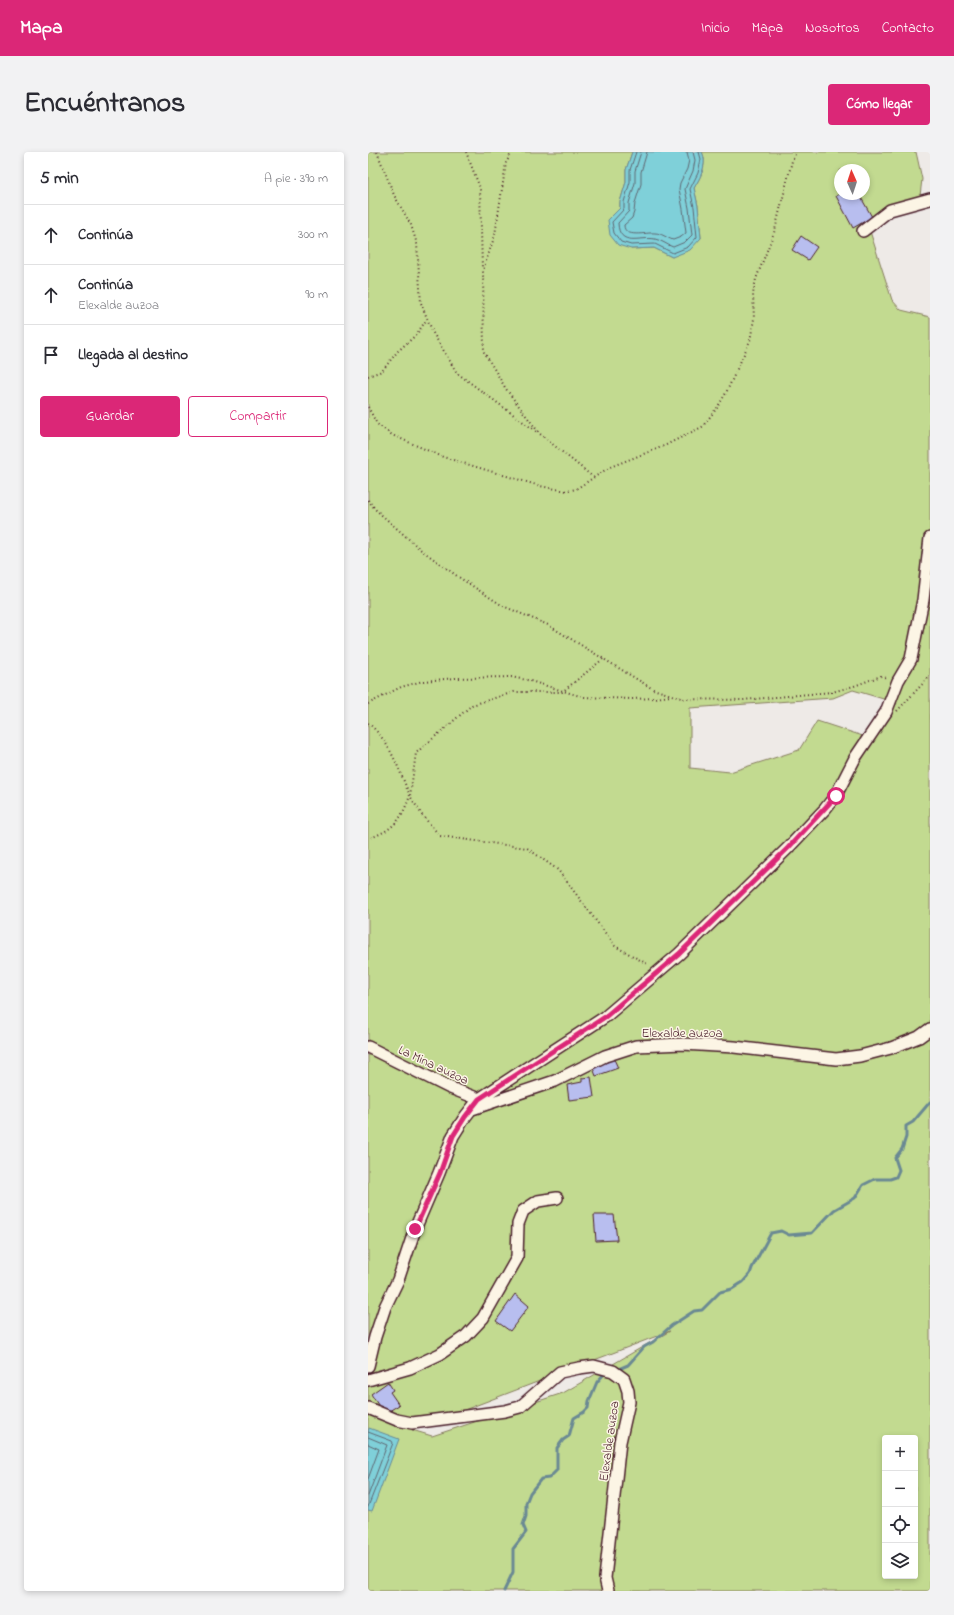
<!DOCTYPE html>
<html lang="es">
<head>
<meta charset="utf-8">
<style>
	body { margin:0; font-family:"Indie Flower",sans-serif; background:#f2f2f3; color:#2b2b33 }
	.controls { position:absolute; right:12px; bottom:12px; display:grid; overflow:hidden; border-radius:4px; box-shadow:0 2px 6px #0003 }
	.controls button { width:36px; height:36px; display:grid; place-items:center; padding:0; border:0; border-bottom:1px solid #e1e1e2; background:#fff; color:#2b2b33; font:20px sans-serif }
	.compass { position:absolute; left:466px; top:12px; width:36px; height:36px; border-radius:50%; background:#fff; box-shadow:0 2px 6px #0003; rotate:357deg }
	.stop { position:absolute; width:12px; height:12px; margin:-9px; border:3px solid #db2777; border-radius:50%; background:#fff }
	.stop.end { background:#db2777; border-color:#fff; box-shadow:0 1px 4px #0008 }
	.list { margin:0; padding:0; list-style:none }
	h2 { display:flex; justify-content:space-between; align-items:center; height:52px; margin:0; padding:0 16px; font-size:17px }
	h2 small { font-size:13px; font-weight:400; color:#7c7c81 }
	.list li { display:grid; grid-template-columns:26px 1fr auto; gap:12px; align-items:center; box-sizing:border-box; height:60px; padding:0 16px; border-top:1px solid #e1e1e2 }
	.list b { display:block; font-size:15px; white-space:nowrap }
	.list p { margin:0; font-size:13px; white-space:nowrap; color:#7c7c81 }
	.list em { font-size:13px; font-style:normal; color:#7c7c81 }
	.actions { display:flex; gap:8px; padding:12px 16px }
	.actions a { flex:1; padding:9px 0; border:1px solid #db2777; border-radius:4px; text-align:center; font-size:14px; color:#db2777 }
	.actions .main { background:#db2777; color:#fff }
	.icon { flex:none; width:22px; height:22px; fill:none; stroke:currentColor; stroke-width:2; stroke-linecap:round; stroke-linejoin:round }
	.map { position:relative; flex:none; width:562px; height:1439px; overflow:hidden; border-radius:4px }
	header { display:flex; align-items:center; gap:24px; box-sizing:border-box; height:56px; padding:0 20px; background:#db2777; color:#fff }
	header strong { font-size:19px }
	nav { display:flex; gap:22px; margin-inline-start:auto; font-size:14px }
	.intro { display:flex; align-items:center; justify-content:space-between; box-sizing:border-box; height:96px; padding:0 24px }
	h1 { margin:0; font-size:28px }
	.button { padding:10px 18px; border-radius:4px; background:#db2777; color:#fff; font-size:14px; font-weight:700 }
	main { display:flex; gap:24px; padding:0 24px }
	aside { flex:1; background:#fff; border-radius:4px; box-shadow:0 2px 6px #0003 }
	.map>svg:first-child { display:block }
	.green { fill:#c2da90; stroke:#867c5e; fill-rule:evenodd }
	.water { fill:#7fd0d9; stroke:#6a8993 }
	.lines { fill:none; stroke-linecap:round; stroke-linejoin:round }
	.shore { stroke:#5f6671; stroke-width:1 }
	.stream { stroke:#6a8993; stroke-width:3 }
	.building { fill:#b8beef; stroke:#4a1f2b }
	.minor-casing { stroke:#4a1f2b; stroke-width:14 }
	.path { stroke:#4a1f2b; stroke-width:2; stroke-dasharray:1 3; stroke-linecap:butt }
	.minor { stroke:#fcf5e5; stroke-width:11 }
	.route { stroke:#db2777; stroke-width:5 }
	.labels { text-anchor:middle; stroke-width:3; stroke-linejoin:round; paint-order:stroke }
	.street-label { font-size:13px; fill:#4a1f2b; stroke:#fcf5e5 }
</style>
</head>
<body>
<header>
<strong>Mapa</strong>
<nav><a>Inicio</a><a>Mapa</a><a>Nosotros</a><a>Contacto</a></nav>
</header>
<div class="intro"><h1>Encuéntranos</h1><a class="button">Cómo llegar</a></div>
<main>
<aside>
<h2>5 min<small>A pie · 390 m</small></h2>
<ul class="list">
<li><svg class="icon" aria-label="ahead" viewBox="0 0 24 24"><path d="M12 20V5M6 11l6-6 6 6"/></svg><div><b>Continúa</b></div><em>300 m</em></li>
<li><svg class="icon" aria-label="ahead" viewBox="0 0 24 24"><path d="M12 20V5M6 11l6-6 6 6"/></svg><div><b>Continúa</b><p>Elexalde auzoa</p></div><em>90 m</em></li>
<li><svg class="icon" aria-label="arrive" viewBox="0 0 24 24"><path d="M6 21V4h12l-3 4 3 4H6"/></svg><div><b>Llegada al destino</b></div></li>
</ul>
<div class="actions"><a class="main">Guardar</a><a>Compartir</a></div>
</aside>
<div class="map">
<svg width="562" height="1439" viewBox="0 0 562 1439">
	<rect width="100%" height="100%" fill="#eeeae7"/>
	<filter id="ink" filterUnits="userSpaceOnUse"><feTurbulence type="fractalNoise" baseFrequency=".025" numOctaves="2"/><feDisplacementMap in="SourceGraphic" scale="8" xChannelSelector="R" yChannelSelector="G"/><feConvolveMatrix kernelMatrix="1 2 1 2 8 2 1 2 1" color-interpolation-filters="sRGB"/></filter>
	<g filter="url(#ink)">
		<path class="green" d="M0,0h264l-6,18v12l-6,20v6l11,41 23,-1 18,9 29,-19 -3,-32 -4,-18c6,-10 14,-24 8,-36h214l6,27 -2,17 -12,9 -41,17 25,78 9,10 29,7v1274h-562zM472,18h24v24h-24zM485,538l44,13 -25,36 -55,-18 -18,29 -69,22 -40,-4v-60l143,-10zM302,1179l-107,62 -131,43 -20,-6zM517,1286h30v138h-30z"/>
		<path class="water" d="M264,0h70c6,12 -2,26 -8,36l4,18 3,32 -11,12 -18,7 -18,-9 -23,1 -13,-4 -8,-10 -2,-15 12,-12v-6l6,-20v-12z
			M1,1276l30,11 -27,72 -4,-1v-78z"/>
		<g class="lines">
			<path class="shore" d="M268,0l-6,18v12l-6,20v7l-12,13 2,11 7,9 10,3 24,-1 18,9 15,-6 9,-10 -3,-30 -4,-18 8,-16 3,-14 -2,-7
				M273,0l-6,19v12l-6,20v8l-11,12c1,25 22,13 37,16 6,1 12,6 18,8l12,-5 7,-7 -3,-27 -4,-19 8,-18 2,-11 -2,-8
				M279,0l-6,20v12l-6,19 -1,9 -2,6 -8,7c0,14 22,7 31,8 6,0 12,5 18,7l8,-3 5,-4 -3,-24 -4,-20 1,-6 7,-14 2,-9 -2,-8
				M0,1280l24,9 1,2 -25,64
				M0,1285l19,8 -19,51
				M0,1292l11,5 -11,30"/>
			<path class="stream" d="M253,1216l7,-3 16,-18 9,-5 18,-16 23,-15 8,-1 18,-18 12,-3 11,-7 7,-8 2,-6 19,-35 10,-2 8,4 23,-2 22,-23 21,-12 8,-13 12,-6h15l6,-2 3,-7 -4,-12 7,-9 4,-12v-11l7,-4 17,-20
				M136,1439l9,-19v-23l13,-17 -3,-7 3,-9v-13l4,-10 11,-14 8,-1 8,-8v-22l6,-8 6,-4 5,-18 10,-6 4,-4 1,-7 8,-19 8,-9"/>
		</g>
		<path class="building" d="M472,42h19l13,23 -19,11 -17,-32z
			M433,84l16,11 -9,13 -16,-10z
			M246,907l4,9 -22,8 -3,-8z
			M223,925l3,20 -25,3 -2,-15 15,-3v-4z
			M226,1063h20l3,25 -21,1z
			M147,1142l14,12 -19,25 -14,-10z
			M20,1230l5,8 -3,2 9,13 -15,9 -13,-20z"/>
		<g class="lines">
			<g class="minor-casing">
				<path id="minor" d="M495,79l27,-21 40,-11
					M0,895l80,40 31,12 -14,18 -12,19 -14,37 -24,56 -17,51 -13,27 -10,30 -7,29
					M111,947l126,-82 74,-63 109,-106 37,-39 11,-14 19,-37 31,-46 12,-31 13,-22 12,-59 7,-62
					M104,957l83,-28 50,-25 31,-10 47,-2 51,3 102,12 24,-3 31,-8 28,-11 11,-8
					M0,1228l42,-12 30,-14 26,-18 17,-18 34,-60 1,-34 5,-13 15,-10 19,-3
					M0,1256l29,12 15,3 93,-12 15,-4 40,-35 19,-4 15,-2 19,5 11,8 4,12 1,11 -9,40 -15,136 3,13"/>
			</g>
			<path class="path" d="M9,0l17,43 17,30 6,19 4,59 12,30 24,40 80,59
				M98,0l14,36 2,81
				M144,0l-6,11 -11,72 -12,35 1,82 22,37 34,45 53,43
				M0,224l14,-5 16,-20 18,-16 11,-16
				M0,255l9,17 15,11 51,22 97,29 27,5 9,-2 34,-22 54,-21 38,-19 15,-19 9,-15 24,-52 4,-22 -1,-25 3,-15 19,-49 17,-69 4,-9
				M0,348l8,10 44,39 37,27 46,30 45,19 105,64 31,10 59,1 89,-8 22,-6 27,-10 7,2
				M235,507l-41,33h-48l-42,13 -56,48 -6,43 12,19 18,21 87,12 31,22 57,76 34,19
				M0,552l33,-17 22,-6 33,-3 55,-1 16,3 56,17 49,2 23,-1 16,-2
				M529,559l33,-35
				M0,571c22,18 31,47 42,73 -10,26 -16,33 -42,43"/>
			<use href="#minor" class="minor"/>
		</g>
	</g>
	<g class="lines" filter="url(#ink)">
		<path class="route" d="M47,1077l25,-56 13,-37 12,-19 14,-18 126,-82 74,-63 109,-106 48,-52"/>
	</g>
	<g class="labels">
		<g class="street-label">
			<text x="314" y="885">Elexalde auzoa</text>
			<text transform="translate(66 912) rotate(25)" y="5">La Mina auzoa</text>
			<text transform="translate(240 1289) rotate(-82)" y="5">Elexalde auzoa</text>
		</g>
	</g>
</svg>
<div class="controls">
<button>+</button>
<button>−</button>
<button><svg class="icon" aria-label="locate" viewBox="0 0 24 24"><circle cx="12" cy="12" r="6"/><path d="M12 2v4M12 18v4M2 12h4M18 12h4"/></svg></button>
<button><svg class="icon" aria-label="layers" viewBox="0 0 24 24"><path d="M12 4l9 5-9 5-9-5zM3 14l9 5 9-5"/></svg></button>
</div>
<svg class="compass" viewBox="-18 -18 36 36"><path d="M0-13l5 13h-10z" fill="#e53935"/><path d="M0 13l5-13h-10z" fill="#7c7c81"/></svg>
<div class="stop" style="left:468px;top:644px"></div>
<div class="stop end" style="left:47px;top:1077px"></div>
</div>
</main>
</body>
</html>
